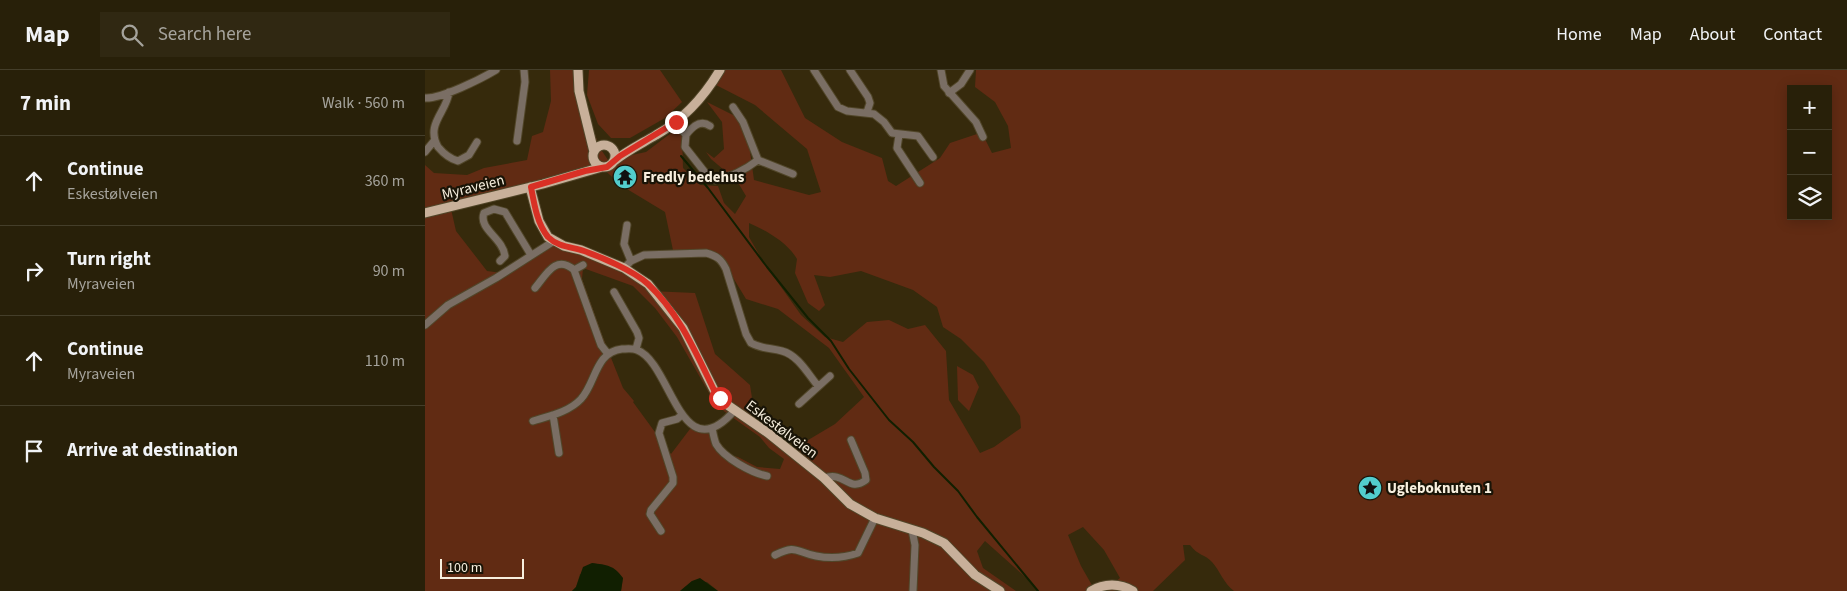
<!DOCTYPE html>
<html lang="en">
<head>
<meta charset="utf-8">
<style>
	body { margin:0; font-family:"Source Sans 3",sans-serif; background:#302812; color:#f1f3f6 }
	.controls { position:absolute; right:15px; top:15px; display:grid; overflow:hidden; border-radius:0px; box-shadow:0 2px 12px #0003 }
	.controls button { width:45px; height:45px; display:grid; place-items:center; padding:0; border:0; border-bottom:1px solid #443e2a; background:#282009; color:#f1f3f6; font:25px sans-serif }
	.scale { position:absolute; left:15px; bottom:12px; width:84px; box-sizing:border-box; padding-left:5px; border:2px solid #f7efde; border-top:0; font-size:14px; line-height:18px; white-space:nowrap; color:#f7efde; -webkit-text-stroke:4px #191407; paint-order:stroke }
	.stop { position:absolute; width:15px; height:15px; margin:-11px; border:4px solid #d93025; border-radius:50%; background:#fff }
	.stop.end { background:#d93025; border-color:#fff; box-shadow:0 1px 5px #0008 }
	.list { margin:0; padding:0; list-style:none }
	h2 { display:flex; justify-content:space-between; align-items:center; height:65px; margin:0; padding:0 20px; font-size:21px }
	h2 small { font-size:16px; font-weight:400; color:#a5a39c }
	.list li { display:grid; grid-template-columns:32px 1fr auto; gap:15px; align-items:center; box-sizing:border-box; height:90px; padding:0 20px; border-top:1px solid #443e2a }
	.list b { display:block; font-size:19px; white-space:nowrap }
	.list p { margin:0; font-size:16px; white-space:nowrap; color:#a5a39c }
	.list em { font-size:16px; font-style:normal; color:#a5a39c }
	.icon { flex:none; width:28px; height:28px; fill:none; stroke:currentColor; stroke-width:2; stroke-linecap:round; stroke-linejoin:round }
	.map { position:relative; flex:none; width:1422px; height:521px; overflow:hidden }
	header { display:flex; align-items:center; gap:30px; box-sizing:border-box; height:70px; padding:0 25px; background:#282009; border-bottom:1px solid #443e2a }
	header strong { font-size:24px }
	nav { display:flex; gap:28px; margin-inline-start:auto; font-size:18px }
	.search { width:350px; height:45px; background:#302812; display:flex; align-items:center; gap:12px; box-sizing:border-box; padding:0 18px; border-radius:0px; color:#a5a39c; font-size:19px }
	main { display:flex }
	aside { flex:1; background:#282009 }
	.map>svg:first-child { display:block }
	.green { fill:#612b13; fill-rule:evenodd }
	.water { fill:#111f01 }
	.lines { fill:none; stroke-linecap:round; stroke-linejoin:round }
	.stream { stroke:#111f01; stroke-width:2 }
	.minor-casing { stroke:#514629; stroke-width:9 }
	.major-casing { stroke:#514629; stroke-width:11 }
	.minor { stroke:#7a6e64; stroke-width:7 }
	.major { stroke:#c8b09a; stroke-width:9 }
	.route { stroke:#d93025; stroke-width:6 }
	.labels { text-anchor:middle; stroke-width:4.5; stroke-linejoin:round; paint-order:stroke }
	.poi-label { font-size:15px; font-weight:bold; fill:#f7efde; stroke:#191407; text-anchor:start }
	.street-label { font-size:15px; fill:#f7efde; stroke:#191407 }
</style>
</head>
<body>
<header>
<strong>Map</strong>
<div class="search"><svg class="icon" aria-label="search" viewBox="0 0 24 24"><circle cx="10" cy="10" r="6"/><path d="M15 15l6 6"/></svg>Search here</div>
<nav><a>Home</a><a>Map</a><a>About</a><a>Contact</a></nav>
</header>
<main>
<aside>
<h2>7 min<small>Walk · 560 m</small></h2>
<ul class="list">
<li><svg class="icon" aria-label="ahead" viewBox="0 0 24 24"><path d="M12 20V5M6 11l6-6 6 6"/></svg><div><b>Continue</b><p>Eskestølveien</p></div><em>360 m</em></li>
<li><svg class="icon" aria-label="right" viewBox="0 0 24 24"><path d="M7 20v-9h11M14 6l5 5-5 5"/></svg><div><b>Turn right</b><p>Myraveien</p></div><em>90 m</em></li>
<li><svg class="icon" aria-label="ahead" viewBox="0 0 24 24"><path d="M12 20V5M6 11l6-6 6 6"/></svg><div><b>Continue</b><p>Myraveien</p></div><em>110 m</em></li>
<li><svg class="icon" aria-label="arrive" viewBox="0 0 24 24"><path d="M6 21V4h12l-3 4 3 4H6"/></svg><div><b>Arrive at destination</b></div></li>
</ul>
</aside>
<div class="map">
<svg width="1422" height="521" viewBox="0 0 1422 521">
	<rect width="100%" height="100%" fill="#362a0c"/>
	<path class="green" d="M125,0h32l3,37 15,41 8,12 38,-8 33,-25 3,8 1,33 17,17 18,1 6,17 11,11 11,-18 -9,-15 -26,-22 -5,-7 8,6 10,-9 -2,-27 -15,-20 30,15 12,27 5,36 55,15 12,-3 -14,-43 -52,-44 -39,-20 -5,4 12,-19h58l24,48 37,24 40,16 6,23 8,5 44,-28 10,-15 27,-9 8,5 7,14 19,-5 -3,-22 -13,-24 -20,-15 1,-17h871v521h-613c-10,-7 -14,-20 -22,-29 -7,-8 -14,-6 -22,-17h-7l2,15 -32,31h-115l-5,-7 -48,-43 -8,10 6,17 33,23h-298l-11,-9 -15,-1 -12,10h-59l2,-13 -43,-4 -4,13 -4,4h-147v-426l9,8 33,2 17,-7 43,-8 5,-24 11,-4 8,-31zM1366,19h37v127h-37zM173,94l24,22 43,26 9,43 38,1 17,15 17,28 32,10 51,39 35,49 -29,27 -47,28 -32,-28 -6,-39 -35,-31 -20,-61 -45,-2 -32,-22 -61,-26 -55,30 -15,-2 -31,-40 -5,-22zM324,153c18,8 38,19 48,36l-2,14 13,30 11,8 6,-6 -11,-30 16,2 31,-6 52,19 24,17 6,20 18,12 23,23 36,54 1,12 -27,19 -14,6 -31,-53 -3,-49 -21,-26 -17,4 -19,-9 -22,2 -24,20 -18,-5 -24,-22 -37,-52 -15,-26zM158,198l50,18 22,22 22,29 36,63 12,12 35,25 9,11 15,11 -4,10 -23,-2 -19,-10 -8,-2 -18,-22 -19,-8 -22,29 -38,-52 1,-1 -11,-13 -21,-53 -20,-56zM658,457l21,23 16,28 -9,7 -18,2 -12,-21 -13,-31z
		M164,0h71l22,32 -17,16 -35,20h-19l-13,-14 -11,-29z
		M532,296l16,9 6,12 -10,24 -11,-11z"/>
	<path class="water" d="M167,493c15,2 22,2 31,15l-2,13h-49l4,-4 7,-20z
		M275,508l18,13h-38l12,-10z"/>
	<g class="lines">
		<path class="stream" d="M256,86l27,32 59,79 41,51 23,23 18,28 40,51 24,22 21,25 24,24 19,26 61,74"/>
		<g class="minor-casing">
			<path id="minor" d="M389,0l24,37 9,4 27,3 10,8 8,11 26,3 15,21
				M425,0l18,27 2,6 -3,9
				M516,0l3,16 32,36 7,15
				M24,22c-2,20 -24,32 -11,55 6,7 12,12 20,14l11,-6 8,-13
				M524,23l12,-9 9,-14
				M0,28c16,1 56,-19 71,-28
				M251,52l10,13 -1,12 22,28 8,5c16,-3 30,-10 43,-20l-15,-38 -10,-15
				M261,65c6,-8 14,-16 24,-9
				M474,65l-2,13 23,35
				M92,71l8,-59 -1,-12
				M0,82l9,-11
				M333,90l35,14
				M202,155l-3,19 7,17
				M75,191l5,-5c-2,-18 -27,-27 -21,-43l10,-4 11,3 26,43
				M199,198l7,-7 13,-6 62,-2c11,3 15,6 20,16l20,65 5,9c11,6 20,5 31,8 16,4 26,23 36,35
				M149,200l9,-5
				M110,218c11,-13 21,-34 39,-18l27,75 7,9
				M189,222l23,40 2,6 -3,11
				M0,255l23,-20 48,-27 58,-37
				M374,334l31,-28
				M128,345l6,38
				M108,351c16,-5 36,-9 48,-22 15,-16 14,-47 41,-50 4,0 11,-1 15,1 35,13 43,123 98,60
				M287,358c1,5 2,11 4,16 8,14 36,29 51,32
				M399,408c22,-7 24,15 42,2l-1,-7 -14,-33
				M487,460l3,15 -2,46
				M236,461l-11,-17 1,-4 22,-27v-6l-14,-44 3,-10 15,-4 5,-4
				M350,485c22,-11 20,-3 41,1 15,3 28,2 42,-3l17,-35"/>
		</g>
		<g class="major-casing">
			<path id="major" d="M153,0l1,21 15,61
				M168 86a11 11 0 1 1 22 0a11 11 0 1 1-22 0Z
				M188,92c13,-11 28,-18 43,-27 27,-15 48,-38 64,-65
				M105,117l9,34 9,16 16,9 17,4 43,18 24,16 35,44 31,62 12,14 42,29 56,45 26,26 25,14 48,15 21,10 31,32 25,16
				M0,143l118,-29 59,-17
				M666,521c13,-8 29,-8 42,0"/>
		</g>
		<use href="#minor" class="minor"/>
		<use href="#major" class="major"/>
	</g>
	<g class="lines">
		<path class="route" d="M251,52l-56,34 -13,11 -22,4 -54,16c3,16 6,37 17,50 10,10 24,10 36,14 17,6 50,20 64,33 31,29 48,69 66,106l6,8"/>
	</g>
	<defs>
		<g id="temple-disc" transform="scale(1.25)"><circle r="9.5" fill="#52cdcd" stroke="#191407"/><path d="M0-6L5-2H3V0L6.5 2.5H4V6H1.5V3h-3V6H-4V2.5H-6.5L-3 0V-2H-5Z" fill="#111"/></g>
		<g id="sight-disc" transform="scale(1.25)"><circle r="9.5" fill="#52cdcd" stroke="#191407"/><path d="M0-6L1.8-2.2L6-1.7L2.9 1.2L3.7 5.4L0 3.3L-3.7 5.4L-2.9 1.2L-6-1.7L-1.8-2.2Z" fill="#111"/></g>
	</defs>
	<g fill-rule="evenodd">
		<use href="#temple-disc" x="200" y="107"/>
		<use href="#sight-disc" x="945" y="418"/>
	</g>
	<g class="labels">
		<g class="poi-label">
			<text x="218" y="112">Fredly bedehus</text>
			<text x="962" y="423">Ugleboknuten 1</text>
		</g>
		<g class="street-label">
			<text transform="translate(48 117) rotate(-14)" y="5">Myraveien</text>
			<text transform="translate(357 359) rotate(37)" y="5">Eskestølveien</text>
		</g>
	</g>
</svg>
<div class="controls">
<button>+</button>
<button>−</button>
<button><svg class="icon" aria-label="layers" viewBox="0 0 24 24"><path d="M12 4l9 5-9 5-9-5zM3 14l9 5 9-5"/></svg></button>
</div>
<div class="scale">100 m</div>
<div class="stop" style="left:295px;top:328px"></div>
<div class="stop end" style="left:251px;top:52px"></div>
</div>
</main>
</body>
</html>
